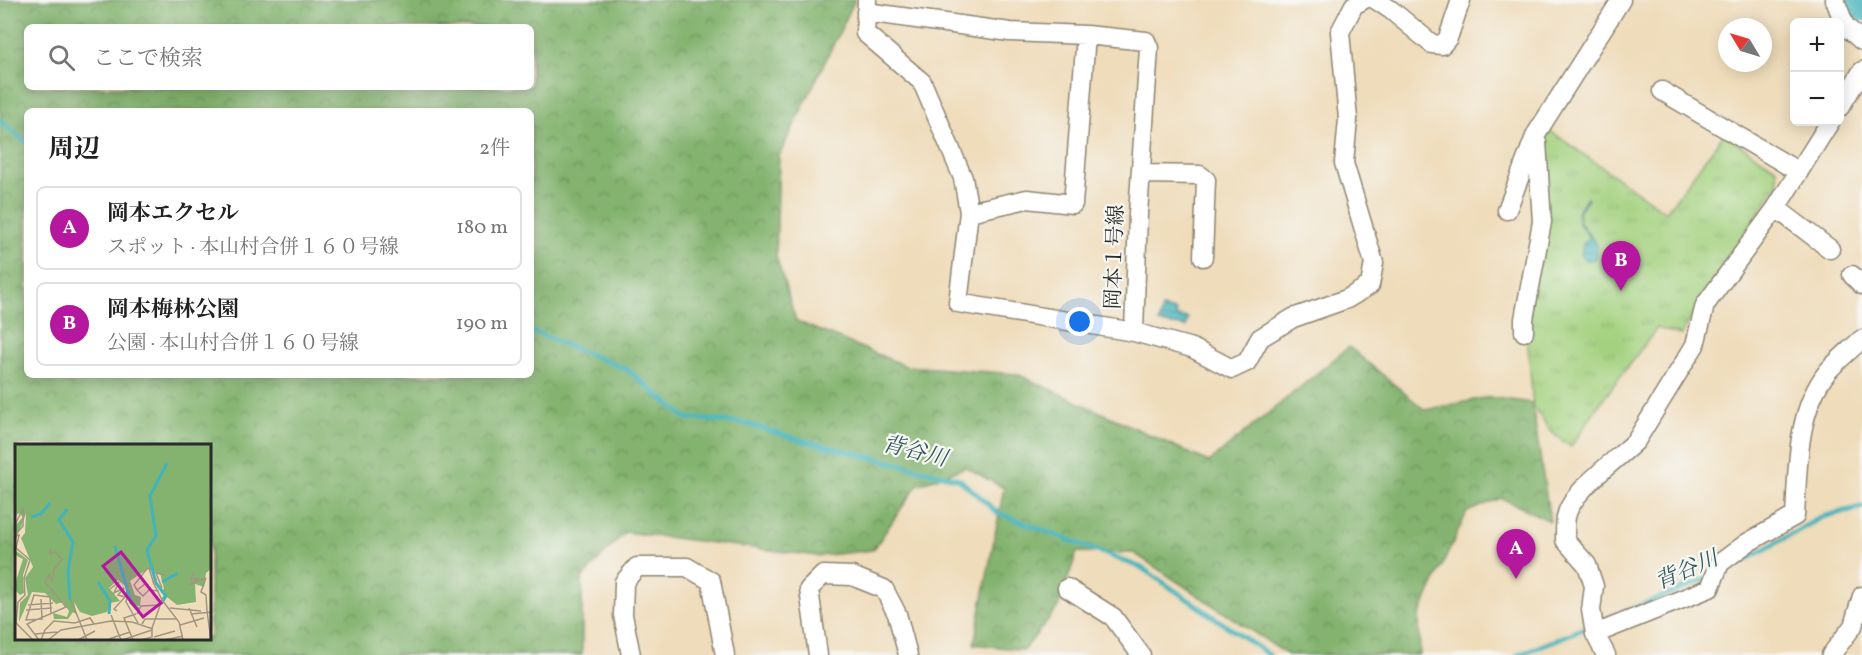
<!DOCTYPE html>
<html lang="ja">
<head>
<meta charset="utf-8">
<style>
	body { margin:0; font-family:Vollkorn,"Noto Serif JP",serif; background:#f2f2f2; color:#222 }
	.controls { position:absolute; right:18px; top:18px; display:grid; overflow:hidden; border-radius:9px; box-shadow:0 3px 15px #0003 }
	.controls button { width:54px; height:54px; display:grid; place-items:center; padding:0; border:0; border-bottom:2px solid #e0e0e0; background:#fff; color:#222; font:30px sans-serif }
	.compass { position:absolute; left:1718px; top:18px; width:54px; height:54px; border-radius:50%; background:#fff; box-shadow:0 3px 15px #0003; rotate:308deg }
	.you { position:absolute; left:1080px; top:322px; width:21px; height:21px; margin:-15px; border:4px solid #fff; border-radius:50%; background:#1a73e8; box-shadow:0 0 0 9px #1a73e833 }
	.badge { display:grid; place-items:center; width:39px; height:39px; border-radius:50%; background:#b5179e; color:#fff; font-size:20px; font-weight:700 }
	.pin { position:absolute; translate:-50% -50px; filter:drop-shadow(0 2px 3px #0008) }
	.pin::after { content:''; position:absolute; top:32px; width:21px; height:18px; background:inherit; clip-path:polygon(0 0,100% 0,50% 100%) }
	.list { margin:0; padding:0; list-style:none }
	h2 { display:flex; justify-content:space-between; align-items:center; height:78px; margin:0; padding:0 24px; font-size:26px }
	h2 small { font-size:20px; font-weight:400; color:#767676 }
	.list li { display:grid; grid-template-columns:39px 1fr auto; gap:18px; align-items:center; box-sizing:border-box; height:84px; margin:0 12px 12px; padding:0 12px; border:2px solid #e0e0e0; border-radius:9px }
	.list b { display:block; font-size:22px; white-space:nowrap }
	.list p { margin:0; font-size:20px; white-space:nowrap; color:#767676 }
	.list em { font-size:20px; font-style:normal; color:#767676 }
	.icon { flex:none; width:33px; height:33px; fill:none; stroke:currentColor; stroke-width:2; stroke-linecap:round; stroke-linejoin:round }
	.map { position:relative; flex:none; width:1862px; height:655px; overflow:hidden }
	.search { position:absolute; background:#fff; box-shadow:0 3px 15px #0003; left:24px; top:24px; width:510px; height:66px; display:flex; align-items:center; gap:15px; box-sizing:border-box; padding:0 21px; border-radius:9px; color:#767676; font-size:22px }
	.panel { position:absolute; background:#fff; box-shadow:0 3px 15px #0003; left:24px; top:108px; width:510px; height:270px; border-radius:9px }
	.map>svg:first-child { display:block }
	.grass { fill:url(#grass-tufts); stroke:#687e55; stroke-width:1.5 }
	.forest { fill:url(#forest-crowns); stroke:#576f4c; stroke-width:1.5; fill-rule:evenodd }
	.water { fill:url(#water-rules); stroke:#376f73; stroke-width:1.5 }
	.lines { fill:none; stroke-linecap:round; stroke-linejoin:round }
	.stream { stroke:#43b3bb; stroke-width:5 }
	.river { stroke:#43b3bb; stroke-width:33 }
	.minor-casing { stroke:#8d8472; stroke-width:21 }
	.minor { stroke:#fff; stroke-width:18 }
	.labels { text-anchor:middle; stroke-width:4.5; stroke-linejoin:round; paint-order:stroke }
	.street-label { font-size:21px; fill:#2b2b2b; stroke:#f6f6f2 }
	.water-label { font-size:22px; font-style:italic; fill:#335b5d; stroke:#f6f6f2 }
	.inset-river { fill:none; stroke:#43b3bb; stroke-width:3 }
	.inset-road { fill:none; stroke:#a19581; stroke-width:1.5 }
	.view { fill:#b5179e; fill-opacity:0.15; stroke:#b5179e; stroke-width:3 }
	.inset-edge { fill:none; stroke:#2b2b2b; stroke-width:3 }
</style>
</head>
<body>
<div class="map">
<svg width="1862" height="655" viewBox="0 0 1862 655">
	<defs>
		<pattern id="grass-tufts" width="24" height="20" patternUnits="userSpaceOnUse" patternTransform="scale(1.5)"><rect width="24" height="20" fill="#a4d17f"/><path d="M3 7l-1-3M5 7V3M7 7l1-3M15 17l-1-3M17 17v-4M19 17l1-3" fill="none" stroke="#8db46e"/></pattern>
		<pattern id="forest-crowns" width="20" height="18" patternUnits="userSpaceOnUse" patternTransform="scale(1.5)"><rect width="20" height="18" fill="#83b36e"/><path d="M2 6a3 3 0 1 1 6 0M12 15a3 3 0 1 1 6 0" fill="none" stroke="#6b925b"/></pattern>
		<pattern id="water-rules" width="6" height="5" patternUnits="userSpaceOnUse" patternTransform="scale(1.5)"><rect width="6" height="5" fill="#43b3bb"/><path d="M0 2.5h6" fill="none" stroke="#389298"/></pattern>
	</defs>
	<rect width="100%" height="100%" fill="#f6f6f2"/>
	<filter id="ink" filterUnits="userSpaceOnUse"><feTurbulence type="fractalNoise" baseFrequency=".0167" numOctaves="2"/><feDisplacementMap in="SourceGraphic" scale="12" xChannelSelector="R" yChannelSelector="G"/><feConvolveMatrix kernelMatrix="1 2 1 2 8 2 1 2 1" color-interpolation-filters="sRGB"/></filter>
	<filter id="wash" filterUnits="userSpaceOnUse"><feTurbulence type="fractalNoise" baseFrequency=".008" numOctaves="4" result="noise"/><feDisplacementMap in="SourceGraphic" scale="24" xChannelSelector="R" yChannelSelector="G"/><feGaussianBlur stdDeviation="1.35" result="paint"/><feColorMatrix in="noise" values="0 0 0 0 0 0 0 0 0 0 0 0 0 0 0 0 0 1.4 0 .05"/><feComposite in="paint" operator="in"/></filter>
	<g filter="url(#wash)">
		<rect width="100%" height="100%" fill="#efdcba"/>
		<path class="grass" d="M1549,130l117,82 58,-78 53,35 1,15 -53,78 -44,73 -24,-7 -59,78 -27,41 -20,-15 -18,-26 -6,-73 15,-189z"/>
		<path class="forest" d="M0,0h855l-76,156 -3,100 20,65 110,45 111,8 192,88 140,-115 76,63 64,-13 43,6 18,118 -49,-23 -34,14 -48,104 1,39h-132l-154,-102 -57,-1 -19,55 -34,43 -50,-6 30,-156 -38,-21 -49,18 -44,65 -55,6 -193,-24 -43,46v77h-582zM27,27h504v60h-504zM27,111h504v264h-504zM16,445h194v193h-194z"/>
		<path class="water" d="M1587,197l1,1 -10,15 2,10 18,23 -3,13 -8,2 -6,-5 2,-12 7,-6 -11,-14 -2,-12z
			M1162,308l14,3v5l12,2 -2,9 -27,-4z"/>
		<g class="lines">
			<path class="stream" d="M0,121l27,22
				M531,331l95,38 60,49 58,5 53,16 162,40 39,34 144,55 127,87
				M1721,574l101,-57 40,-10
				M1518,655l191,-77"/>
			<path class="river" d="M1860,0l2,5"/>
		</g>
	</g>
	<g filter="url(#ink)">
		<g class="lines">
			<g class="minor-casing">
				<path id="minor" d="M867,0l-2,33 57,49 41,96 6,34 -11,91 176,29 58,16 40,21 15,-7 13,-24 33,-20 54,-19 23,-14 4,-22 -30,-100 4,-44 -8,-87 14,-27 9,-5
					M1376,0l15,10 41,34 10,1 6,-7 13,-38
					M1835,0l10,26 17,15
					M866,12l144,20 76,3 60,6 3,7 -11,166 -4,118
					M1662,91l137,81
					M1840,107l22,-36
					M1141,174l59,1 6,5 -3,77
					M1776,208l54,41
					M1507,210l29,-76 85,-134
					M969,212l58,-13 46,5 13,-169
					M1852,275l10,10
					M1524,332v-13l18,-97 -5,-80
					M1067,588l46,29 28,38
					M1595,634l115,-46 10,-25 27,-20 48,-27c3,-49 1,-105 33,-145 10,-11 23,-22 34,-32
					M631,655l-8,-40 1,-33 13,-15h50l24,14 14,74
					M818,655l-9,-66 14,-14 29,1 32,13 13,25 11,41
					M1606,655l-11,-21 -4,-24 3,-24 -7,-21 -22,-25c0,-7 0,-16 1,-23 5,-26 52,-58 70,-76l59,-96 10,-40 71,-97 54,-86
					M1831,655l22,-29 9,-30"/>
			</g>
			<use href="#minor" class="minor"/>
		</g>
	</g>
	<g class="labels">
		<g class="street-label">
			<text transform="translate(1114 257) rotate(-88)" y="7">岡本１号線</text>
		</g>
		<g class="water-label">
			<text transform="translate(915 450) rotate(14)" y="8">背谷川</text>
			<text transform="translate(1686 569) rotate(-23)" y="8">背谷川</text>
		</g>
	</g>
	<g transform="translate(15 444)">
		<rect width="196" height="196" fill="#efdcba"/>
		<path d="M3,0h193v125l-5,4 -2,14 -9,-3 1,18 -19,3 -10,-8 -3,3 -3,-1 4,-5 -5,-2 4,-3 -4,-16h-7l-4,-5 -19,13 5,14 6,2 -1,9 -8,-1 -2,-10 -5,-2 4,-4 -11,-9 -9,8 11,13 -10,2 -3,9 -15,4 -12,-4 -6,-10 3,13 -4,-3 -5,7h-14l-1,-6 14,4 2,-6 -6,-9 -7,2 -11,-11 -13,-1 -13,30 1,-19 8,-8 -3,-17 8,-11 -12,-29 4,-5 1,-19 -11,27v-15l8,-9 -4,-4 -4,3v-69zM0,106l13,10 -5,15 1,18 -4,2 -5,-5v-6l8,-25 -8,-4z" fill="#83b36e"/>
		<path class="inset-river" d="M52,65l-8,11 14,22 -5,29 2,29M16,73l10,-3 9,-11M100,102l16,57 8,7M83,138l12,19 -1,13M147,138l16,-9M146,160l5,-8 -10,-13 -9,-33 9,-14 -6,-40 17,-33"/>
		<path class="inset-road" d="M0,81l8,-17M1,90l7,-8v-18M0,92l4,-1 -3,13 14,12 -6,18 1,17 -7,7 -2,21M178,129l-2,6 8,-1 -10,7 16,-7M191,134l-5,14 5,3 1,16M147,144l-6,-15 9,2M95,145l9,-7 -5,11 10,-5 -6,7 7,2 -11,12 3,2M122,146l-3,-5 12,-15 3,-2 4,13M122,146l6,6 6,-6 10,1M122,146l8,-6 -5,-8M113,150l-2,8 12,21M26,155l1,20 -16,1 8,-25 16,2 1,16M56,156l16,40M147,156l17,22 4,18M13,161l25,-2M155,164l31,3M174,164l8,19M11,166l26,-2M192,167l4,29M122,170l4,-8 19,-1M176,170l21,-2M96,171l10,25M1,179l17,17M127,180l3,-5h32M165,181l24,-7M137,184l10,-28 -9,-18 4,-3M20,190l22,-2M139,193l21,-6M94,195l21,-7M24,196l-12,-16 39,-17 -21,-25 4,-7 3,6 2,-12 8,-10 -7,-7 -5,2v-5M26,196l4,-10 9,-9 21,2 15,-5 4,6M33,196l13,-10 50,-9 21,1 21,7M63,196l17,-9M107,196l30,-10M118,196l-9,-22 12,-4M126,196l11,-3v-8M150,196l18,-4"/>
		<path class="view" d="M106,108l40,51 -18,14 -40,-51z"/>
		<rect width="196" height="196" class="inset-edge"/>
	</g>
</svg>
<div class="controls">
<button>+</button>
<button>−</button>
</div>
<svg class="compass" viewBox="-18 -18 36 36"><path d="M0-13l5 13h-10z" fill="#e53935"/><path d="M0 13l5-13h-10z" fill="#767676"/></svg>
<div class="you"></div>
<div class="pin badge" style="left:1516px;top:579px">A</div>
<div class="pin badge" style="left:1621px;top:291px">B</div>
<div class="search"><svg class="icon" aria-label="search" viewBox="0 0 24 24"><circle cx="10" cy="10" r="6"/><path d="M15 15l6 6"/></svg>ここで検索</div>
<section class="panel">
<h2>周辺<small>2件</small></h2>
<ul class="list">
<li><span class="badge">A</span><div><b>岡本エクセル</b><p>スポット · 本山村合併１６０号線</p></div><em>180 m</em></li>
<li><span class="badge">B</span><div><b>岡本梅林公園</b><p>公園 · 本山村合併１６０号線</p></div><em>190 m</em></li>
</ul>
</section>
</div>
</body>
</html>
